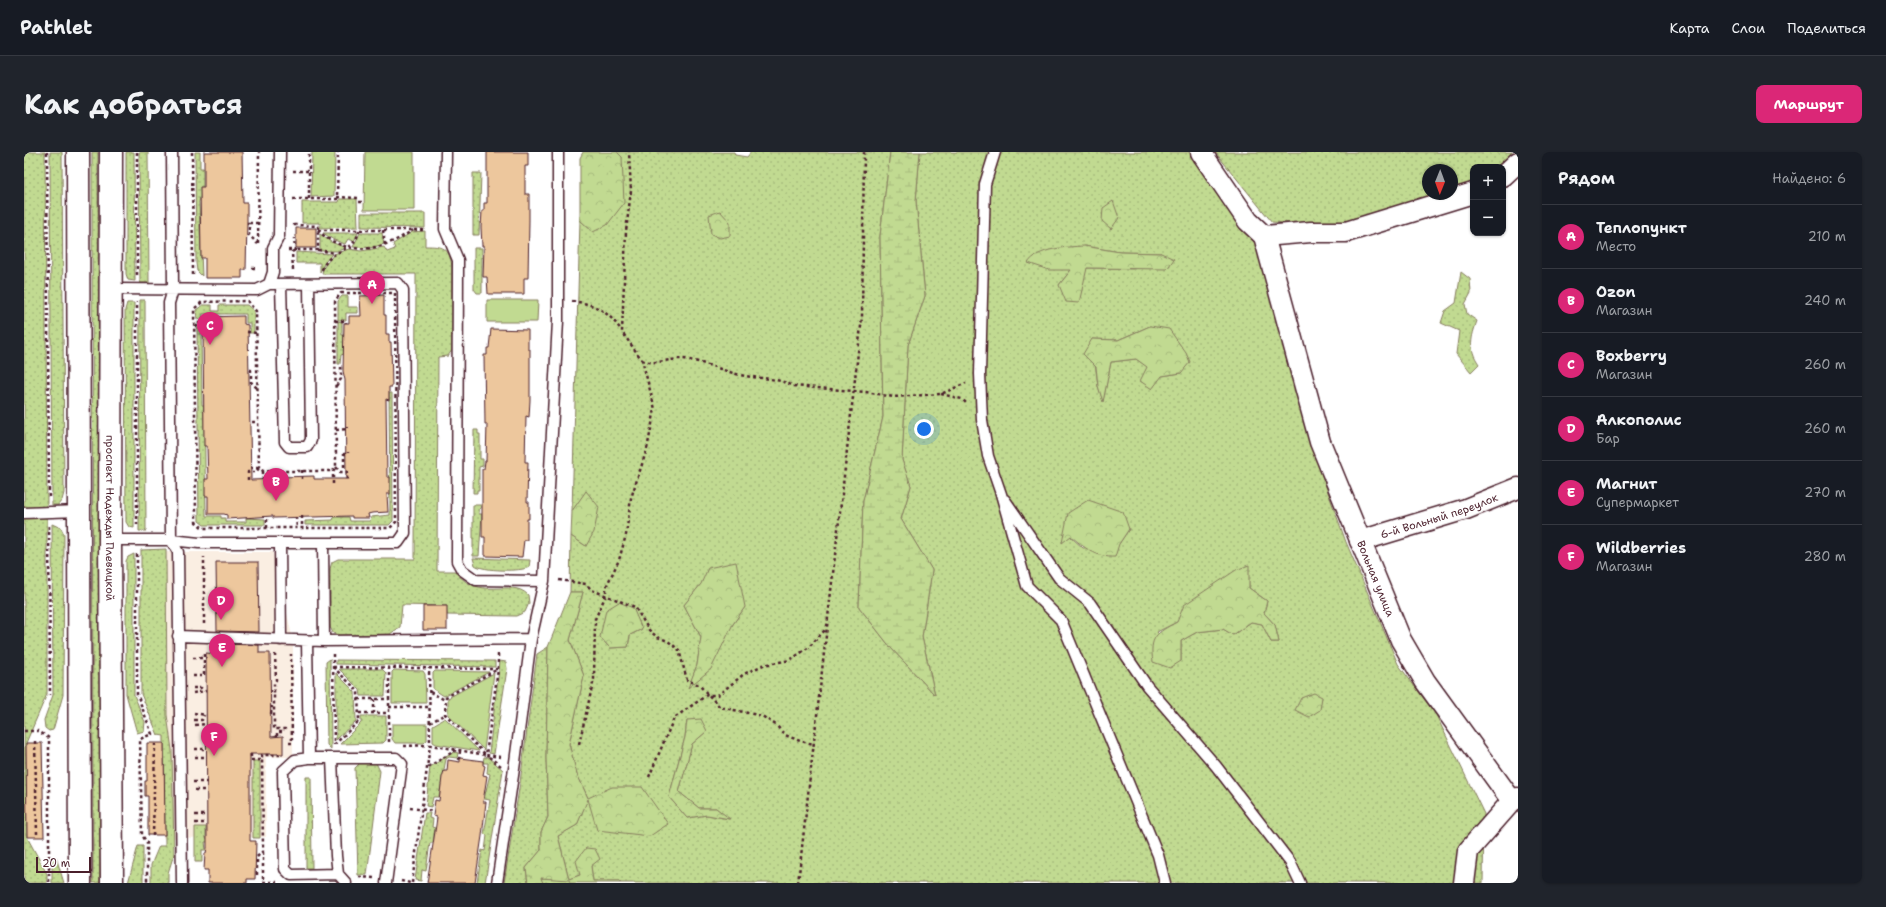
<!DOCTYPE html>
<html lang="ru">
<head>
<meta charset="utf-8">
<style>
	body { margin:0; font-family:"Shantell Sans",sans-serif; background:#20242c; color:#f1f3f6 }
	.controls { position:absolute; right:12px; top:12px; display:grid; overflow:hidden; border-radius:8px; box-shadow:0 1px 3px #0004 }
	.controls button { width:36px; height:36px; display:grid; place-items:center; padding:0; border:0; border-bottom:1px solid #363941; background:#171b24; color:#f1f3f6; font:20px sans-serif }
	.compass { position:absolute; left:1398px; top:12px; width:36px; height:36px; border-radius:50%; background:#171b24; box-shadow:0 1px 3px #0004; rotate:181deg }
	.scale { position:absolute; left:12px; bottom:10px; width:55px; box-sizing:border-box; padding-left:4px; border:2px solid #4a1f2b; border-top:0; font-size:11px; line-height:14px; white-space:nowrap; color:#4a1f2b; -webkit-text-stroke:3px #fff; paint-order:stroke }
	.you { position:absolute; left:900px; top:277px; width:14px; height:14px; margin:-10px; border:3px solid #fff; border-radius:50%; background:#1a73e8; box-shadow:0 0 0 6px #1a73e833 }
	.badge { display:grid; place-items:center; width:26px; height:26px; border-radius:50%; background:#db2777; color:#fff; font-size:13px; font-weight:700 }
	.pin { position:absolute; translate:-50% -33px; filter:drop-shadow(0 1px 2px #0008) }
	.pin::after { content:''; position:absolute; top:21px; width:14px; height:12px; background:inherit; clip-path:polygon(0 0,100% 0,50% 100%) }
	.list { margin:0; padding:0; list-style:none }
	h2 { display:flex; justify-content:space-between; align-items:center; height:52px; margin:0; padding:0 16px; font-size:17px }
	h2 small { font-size:13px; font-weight:400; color:#9ea1a6 }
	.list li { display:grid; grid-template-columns:26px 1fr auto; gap:12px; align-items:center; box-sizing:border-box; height:64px; padding:0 16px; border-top:1px solid #363941 }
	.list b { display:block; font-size:15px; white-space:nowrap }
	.list p { margin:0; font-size:13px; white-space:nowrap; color:#9ea1a6 }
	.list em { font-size:13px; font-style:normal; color:#9ea1a6 }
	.map { position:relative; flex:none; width:1494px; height:731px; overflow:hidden; border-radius:8px }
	header { display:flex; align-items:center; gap:24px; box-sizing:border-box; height:56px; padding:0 20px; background:#171b24; border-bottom:1px solid #363941 }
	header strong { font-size:19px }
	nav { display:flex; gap:22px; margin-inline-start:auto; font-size:14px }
	.intro { display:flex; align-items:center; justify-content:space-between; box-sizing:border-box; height:96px; padding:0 24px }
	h1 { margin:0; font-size:28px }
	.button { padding:10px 18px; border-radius:8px; background:#db2777; color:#fff; font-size:14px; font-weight:700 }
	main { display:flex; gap:24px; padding:0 24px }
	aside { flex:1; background:#171b24; border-radius:8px; box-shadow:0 1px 3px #0004 }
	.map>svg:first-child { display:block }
	.built { fill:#faeee2 }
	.grass { fill:url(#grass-dots); stroke:#867c5e; fill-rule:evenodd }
	.forest { fill:url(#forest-crowns); stroke:#867c5e }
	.wetland { fill:url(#wetland-marsh); stroke:#867c5e }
	.green { fill:#c1da91; stroke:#867c5e }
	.building { fill:#edc79d; stroke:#4a1f2b }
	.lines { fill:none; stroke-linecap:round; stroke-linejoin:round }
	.service-casing { stroke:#4a1f2b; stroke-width:13 }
	.minor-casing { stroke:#4a1f2b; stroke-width:23 }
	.secondary-casing { stroke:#4a1f2b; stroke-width:25 }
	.path { stroke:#4a1f2b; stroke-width:2.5; stroke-dasharray:3 3; stroke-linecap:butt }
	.service { stroke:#fff; stroke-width:10 }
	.minor { stroke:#fff; stroke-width:20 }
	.secondary { stroke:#fff; stroke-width:22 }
	.labels { text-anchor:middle; stroke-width:4; stroke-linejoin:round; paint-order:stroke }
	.street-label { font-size:11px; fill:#4a1f2b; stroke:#fff }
</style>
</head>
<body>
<header>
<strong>Pathlet</strong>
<nav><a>Карта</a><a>Слои</a><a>Поделиться</a></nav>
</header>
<div class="intro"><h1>Как добраться</h1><a class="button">Маршрут</a></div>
<main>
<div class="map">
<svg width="1494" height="731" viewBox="0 0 1494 731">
	<defs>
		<pattern id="grass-dots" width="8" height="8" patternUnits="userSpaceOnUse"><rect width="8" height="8" fill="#c1da91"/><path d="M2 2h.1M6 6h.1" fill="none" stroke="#a7bb7d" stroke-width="1.8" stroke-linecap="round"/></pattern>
		<pattern id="forest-crowns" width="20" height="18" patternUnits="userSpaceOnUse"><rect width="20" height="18" fill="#c1da91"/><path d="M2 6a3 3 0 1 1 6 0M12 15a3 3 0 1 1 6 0" fill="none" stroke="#a7bb7d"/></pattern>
		<pattern id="wetland-marsh" width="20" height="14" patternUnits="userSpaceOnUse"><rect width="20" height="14" fill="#c1da91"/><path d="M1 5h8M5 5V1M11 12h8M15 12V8" fill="none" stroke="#a7bb7d"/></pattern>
	</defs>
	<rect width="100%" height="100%" fill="#fff"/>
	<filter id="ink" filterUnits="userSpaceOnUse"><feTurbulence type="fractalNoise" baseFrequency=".025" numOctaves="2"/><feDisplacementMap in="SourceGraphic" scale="8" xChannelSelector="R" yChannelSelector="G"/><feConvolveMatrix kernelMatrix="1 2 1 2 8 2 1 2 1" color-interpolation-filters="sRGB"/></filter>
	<g filter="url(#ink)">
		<path class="built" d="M138,400h111l20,88v117h-27v80l-103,1z"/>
		<path class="grass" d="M0,0h21l2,356h-23z
			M26,0h12l2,341 -2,7 -4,5h-6z
			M68,0h6l2,731h-7z
			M102,0h8l1,129 -7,-1 -2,-6z
			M115,0h9l1,131h-9z
			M171,0h5v16h3v19l-4,15 3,74 -5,-5 -1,-8z
			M593,0h117l1,3 12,2 4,-5h139l-10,84 3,181 -20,84 -4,106 32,41 44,47 -13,-58 10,-67 -31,-51 10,-33 -9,-26 6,-115 17,-49 -9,-95 4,-49h272l58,80 14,29 47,184 35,97 52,122 38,51 48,99 -1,69h-862l-2,-2h-26l-2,-15 4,-17 -15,26 -11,4 2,4h-28l-3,-5 29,1 -11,-43 19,-11 11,-27 -11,-24 -8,-30 15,-68 -14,-36 13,-48h-13l1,-56 15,10v-54l-14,19 8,-291 13,12 29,-75zM1060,94l36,6 41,1 -28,16 -46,-1 -28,17 12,-15zM1126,174l31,47 -19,3 -26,-17 -25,3 -8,39 -5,-15 -6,-47 26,1zM1064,348l41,29 -10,15 -36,4 -13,-12 -8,6zM1224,413l1,23 18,13 -3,12 11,12 4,17h-8l-9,-18 -11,-2 -18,13 -10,-6 -26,3 -16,9v20l-24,-29 20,-10zM677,432l44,23 -56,80 8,-22 4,-28 -17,-32zM618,477l-12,6 -2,12 -18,1 -10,-11zM663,568l20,11 -15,13 -13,48 20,16h17l13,11 -22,-4 -20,3 -18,-21 16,-60z
			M1191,0h299l-13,15h-28v16l-21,7v-20h-24v24h11l-109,32 -58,-4z
			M449,21h8l-2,62h-6z
			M316,47h17l1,28 -38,1v-5h-18v-21h37z
			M337,61h64v15l-64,-1z
			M401,79v15c18,0 24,1 27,20v84l-4,6 -10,1 -1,214h18c24,32 56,6 73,24l1,8 -4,9 -9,4 -69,-1 -1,-9 -44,-1 -2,22 -10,7 -52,1 -5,-2 -3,-6v-58l2,-7 6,-3h77l1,-285h-94l1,-6 11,-14 15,-5 12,2 23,-4 3,5 8,-3 -2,-5 19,-12z
			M299,81h35l-4,8 -6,-2 -3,5 -11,-4z
			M336,81h22l2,11 -14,4 -17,-1z
			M296,82l11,8 15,6 -9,3h-17z
			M450,96h8v45h-5l-3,-4z
			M272,100l36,2 -7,8 -5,10v-9h-24z
			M1437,120l9,7 1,14 -6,11 2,10 10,7c-6,17 -9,27 2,43l-8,8 -15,-18 3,-23 -18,-8 4,-12 11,-8z
			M318,144h6v11h10v6h-12v7h-8v-19z
			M116,148h5l1,231h-7z
			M103,151h7v225l-5,-1 -3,-5 -1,-212z
			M179,153h9v6h7v-6h28l7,6v22h-4v-10h-4v-9h-43l-1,5h-5l-1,-9z
			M314,169l4,1v13h3l-1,19 -3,1 -1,9h-2z
			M173,176h8v4l-4,1 1,72h2l2,111h15v2h4v4h21v-4l19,1v6h-61l-5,-4z
			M365,241h3l1,128 -4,4h-84v-4l28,-1 1,-3h15l1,4h20l1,-4 19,-2z
			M450,278h4v4h2v25h3v7l-4,1v23h-2v3h-4z
			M449,353h8v3l-2,1v5h3l-3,42h-6z
			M0,365h23v177l-21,49 1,94 20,37v9h-23z
			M28,372l9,4 3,6 -1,161 -10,35 -4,1 -4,-3 -1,-8 9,-25z
			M142,397l1,166 5,35 2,104 -6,19v10h-17v-18l8,-19h6l-1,-110 -6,-1 -17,-41v-144z
			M110,402v141l11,27 -1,9 -7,2 -11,-39v-133l2,-4z
			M449,406l57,2 -1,7c-7,5 -47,4 -54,-2z
			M524,495l-2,111 2,59 -7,15v18l-15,18 2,15h-24l16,-100 17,-129z
			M306,507l1,90 -4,-4 -1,-83z
			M312,508l159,1v6l-159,-3z
			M476,509l6,1 1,7 -13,85 -5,-1z
			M315,517h43l4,4 -1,23h-24l-1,-6z
			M312,521l19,19 1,29 -20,19z
			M337,564h25v24l-3,3 -43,1 21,-21z
			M430,600l4,1 -1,5 -8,-1 -3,2 -7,38h-6l-2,10 -5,-1 4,-39z
			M460,605h4l15,13 -18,113h-8l5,-33 3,1 2,-16 -3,-1 6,-34 -6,-1 6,-25 -3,-1 1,-10h-5z
			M229,609h7v77h-7z
			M337,610l15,1 4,8 -13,104h-9l-3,-107z
			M282,625h5l1,91h-6z
			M401,661h5l-1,5 4,1 -1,8 3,1 -2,15h-3l-4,28 -4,-1 -1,11 -6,-1z
			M171,675h11v11h4v4h-5l1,8h-4v12h-7z
			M114,694h5v37h-15z
			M28,705h4l8,26h-12z"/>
		<path class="forest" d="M559,0h34l5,5 2,46 -17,22 -14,7 -13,-12v-62z
			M1089,49l6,17 -8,11 -9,-8 1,-13z
			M696,59l10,11v14l-10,2 -9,-4 -2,-19z
			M1060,94l36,6 41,1 13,6 -7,10 -80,-1 -8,35 -13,-1 -7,-17 12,-15h-22l-21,-7c10,-15 38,-16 56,-17z
			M1126,174l19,3 17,24 4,9 -9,11 -19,3 -10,13 -12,-8 7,-14 -11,-8 -25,3 -8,40 -5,-16 -2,-19 -13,-13 9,-15 26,1z
			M562,339l13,16 -5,25 -8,14 -15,-10 1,-25z
			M1064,348l35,12 6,17 -10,15 -4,13c-18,1 -32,-10 -44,-21l-9,7 6,-30z
			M712,410l9,45 -12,17 -22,45 -23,19 9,-23 4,-28 -17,-32 17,-21 7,-16z
			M1225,413v23l18,13 -3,12 11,12 4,17h-8l-9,-18 -11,-2 -18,13 -10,-6 -26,3 -16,9v20l-11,7 -17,-6c-4,-25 3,-29 24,-40l7,-17 52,-35z
			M546,440h13l-13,48 14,36 -15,68 8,30 11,24 24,-11h30l26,37 -18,12 -53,-6 -9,-31 -11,26 -19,11 11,43 11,-4 -4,-14 10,-13 9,1 5,10 -9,7 2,15h26l2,2h-50l-2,-3 -28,-2 2,5h-15l-2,-15 15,-18v-18l7,-15 -2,-59 2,-111z
			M595,450l14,6 9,21 -12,6 -2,12 -18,1 -10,-11 6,-27z
			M1290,541l8,4 -2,13 -11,7 -14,-7 6,-12z
			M677,567l6,12 -15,13 -13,48 20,16h17l14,11 -23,-4 -20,3 -18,-21 16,-60 2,-17z"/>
		<path class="wetland" d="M866,0h30l-4,49 9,95 -17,49 -6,115 9,26 -10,33 31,51 -10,67 13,58 -44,-47 -32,-41 4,-106 20,-84 -3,-181z"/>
		<path class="green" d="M288,0h23l-1,44 -23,1z
			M341,0h49v58h-50z
			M463,148h51l-1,22h-50z
			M370,518l29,1 2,3 1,29h-34v-31z
			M411,519l54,1 -45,24 -11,-7v-16z
			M470,521l-10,77 -36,-35v-17z
			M421,566l34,33 -43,-7 -3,-2v-17z
			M368,572h35v16l-3,3h-29l-3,-4z"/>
		<path class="building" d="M180,0h38l1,51h4v18l-1,49h-4v8h-37v-20h-4l-1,-71h4z
			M463,0h41v14h-3v28h4v26l-1,58h-4v16h-36l-1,-17h-4l1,-31h-2l-1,-19 1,-16h2v-8h3z
			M272,76h20v20h-20z
			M360,143v20h2v19h3v8h2l1,45h-3v13l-3,-1 1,78h3v17h-3l1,18 -16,1 -4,1 1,4h-17v-2l-79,2v-2l-46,3v-4l-3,-1h-16v-18h-3v-17h3l-1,-33h-3l-1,-125 1,-4 40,-1v8l4,1 3,155 30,-1v-2l33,-1v3h32l-1,-99 -2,-9 1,-48h5v-7h12l-1,-20z
			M467,177l37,1v19h2v51l-1,17 -3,-1 -1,46h3l-1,40h2v17h-2v21h-3l-2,17 -37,-1v-19h-3v-68h2l1,-8h1l1,-37h-2l-1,-69h3v-7h2z
			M192,410h42l1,70 -42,-1z
			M399,454h24v24h-24z
			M193,492l42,1v8h11l1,84 12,-1v18h-33v87h6l-1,38h-8v4h-39v-13h-4l1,-17h1l1,-5 -1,-195 11,1z
			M2,591h16l2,94h-17z
			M123,591h17l1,92h-17v-39h-3v-15h2z
			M436,606l23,3v4l2,1 -2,9 4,1 -4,26h3l-4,34 -7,47h-48l9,-58 1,-8 -4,-1 2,-16 4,1 3,-24 2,-6h3l1,-11 12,2z"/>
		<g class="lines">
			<g class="service-casing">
				<path id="service" d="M148,0l1,138 -4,13 2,237 7,12 4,331
					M422,0l-1,77 13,31 -1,301 5,9 14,10 68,1
					M971,0l-10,32 -5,190 2,46 6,36 13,38 26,92 34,34 97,235 7,28
					M245,132l4,-12v-24l6,-12 1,-84
					M257,132l4,158 4,5h18l4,-7 -2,-156
					M981,348l54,78 31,25 57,83 69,80 74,96 10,21
					M0,361l55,-2
					M86,388h61l28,3h199l7,-10 -2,-243 -5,-7 -129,1 -12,6 -146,-1
					M256,391l1,97
					M299,391l1,98
					M154,484l146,5 207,-2
					M283,489l2,117 -14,2 -12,11 2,98 6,6 47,-1 8,9
					M285,606h87l6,6 -16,119
					M308,606l4,98 2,18
					M473,731l18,-121 16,-123 13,-58 14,-260v-169"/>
			</g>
			<g class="minor-casing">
				<g id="minor">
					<path d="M1177,0l47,69 16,15 47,-4h35l127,-39"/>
					<path d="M1479,24l15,-14"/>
					<path id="s1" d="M1240,84l56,206 81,198 24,41 87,120"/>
					<path id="s2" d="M1336,389l106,-32 52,-21"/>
					<path d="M1440,731l4,-32 44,-50 6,-3"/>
				</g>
			</g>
			<g class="secondary-casing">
				<g id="secondary">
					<path d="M54,0l2,731"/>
					<path id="s3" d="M87,0l-1,388 2,343"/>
				</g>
			</g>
			<path class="path" d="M23,0l2,347
				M113,0v123
				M168,0l1,123
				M269,19h16
				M313,45l22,1
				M269,47h44l1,-47
				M285,47v-47
				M335,50h5
				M223,71h2v12l9,9
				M225,71h9
				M294,78h107
				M294,78c5,6 12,10 18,13 28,12 53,3 77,-13
				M359,78l2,15
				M234,91l1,-91
				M264,98h7l-1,-12
				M294,98l17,3
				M228,116h6
				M269,118l-1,-18 3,-2h23v-24l-24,-1v2
				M298,118c7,-22 34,-17 37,-40
				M317,141h54l1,229 -6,6h-187l-7,-6 -2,-213 8,-7 45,-1 9,10 3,157 4,3h70l3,-4 -1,-166z
				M548,149c26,4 34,9 50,30
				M311,169h11v2
				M171,174h4v-3h2
				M223,180l10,1
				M618,208c12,6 28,-2 42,-1 19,3 37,11 56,16 18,4 37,2 53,11l73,6 27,5 48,-3 25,-11
				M226,218h1v12l7,7
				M312,234l5,-7v-12
				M917,242l21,5 4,4
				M228,270h6
				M312,278l11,-1v-2
				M312,315l4,5h7v9
				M320,315v-13h4v-2
				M226,316h9
				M278,318v9
				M239,319v9
				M224,328v-8h8l3,-4
				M309,332v-13
				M278,364v12
				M272,365l1,11
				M113,373v-223
				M25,374l1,169
				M243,376v-12
				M113,402v140l15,40 -12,5 2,96 5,8v40
				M535,428l27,4 6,6 43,17 14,23 8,7 11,4 11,9 8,30 12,5 21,22 42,9 14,9 9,10 15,6 14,3
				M180,472v-67
				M251,502l1,26 -2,3v46h11v3
				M309,502l1,91
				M474,502v15l-12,86 15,2
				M169,506h13
				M309,515l164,2
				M309,515l25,24 1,30 -24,23
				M365,515v78
				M169,524h11v-25
				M169,536h8l3,3
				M406,540l15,8
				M169,541l13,-2
				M334,547h31
				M350,547v14
				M365,555h41
				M170,561l12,2
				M335,561h30
				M247,562l1,-8
				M170,568h8l2,-5
				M406,571l15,-9
				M171,573l11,-1
				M0,579h14l11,7v145
				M253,584v-4h8
				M11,589l2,94
				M265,591h3l-1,-89
				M555,592l15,-65 1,-60 11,-24v-8l13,-27 7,-25 5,-37 16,-49 8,-40 -13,-49 -20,-28 4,-101 5,-40 -2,-39
				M380,594l26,-1 -1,-77
				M171,597h11
				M436,599l-1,9h1
				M227,602v6h11
				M171,605h11
				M465,605l12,9
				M404,615l28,-17
				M625,625l25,-59 33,-23h11l26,-21 19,-9 27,-5 18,-12 18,-19
				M169,630h14
				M171,638h12
				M386,656l24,3
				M171,663h12
				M171,671h12
				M129,684l2,-92
				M239,700v30h14
				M233,723v-18l6,-6 -1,-96h18
				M335,725l15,1
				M377,729l9,2
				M388,731l18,-138 56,10 -41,-41 1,-17 52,-28
				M774,731l64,-566 2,-165"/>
			<use href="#service" class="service"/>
			<use href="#minor" class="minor"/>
			<use href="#secondary" class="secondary"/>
		</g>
	</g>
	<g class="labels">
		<g class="street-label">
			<text dy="4" stroke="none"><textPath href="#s2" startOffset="83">6-й Вольный переулок</textPath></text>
			<text dy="4" stroke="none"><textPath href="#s3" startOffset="366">проспект Надежды Плевицкой</textPath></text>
			<text dy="4" stroke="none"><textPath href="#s1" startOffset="361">Вольная улица</textPath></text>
		</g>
	</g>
</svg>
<div class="controls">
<button>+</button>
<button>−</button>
</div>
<svg class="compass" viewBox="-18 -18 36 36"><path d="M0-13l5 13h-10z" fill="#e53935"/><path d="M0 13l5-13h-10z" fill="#9ea1a6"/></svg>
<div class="scale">20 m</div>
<div class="you"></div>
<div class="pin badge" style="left:348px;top:152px">A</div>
<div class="pin badge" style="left:252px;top:349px">B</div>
<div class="pin badge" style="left:186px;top:193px">C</div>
<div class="pin badge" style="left:197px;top:468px">D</div>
<div class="pin badge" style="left:198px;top:515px">E</div>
<div class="pin badge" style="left:190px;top:604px">F</div>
</div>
<aside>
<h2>Рядом<small>Найдено: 6</small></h2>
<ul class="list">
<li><span class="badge">A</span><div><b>Теплопункт</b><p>Место</p></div><em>210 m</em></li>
<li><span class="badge">B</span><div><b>Ozon</b><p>Магазин</p></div><em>240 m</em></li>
<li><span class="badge">C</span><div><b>Boxberry</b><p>Магазин</p></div><em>260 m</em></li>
<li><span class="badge">D</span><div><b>Алкополис</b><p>Бар</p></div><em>260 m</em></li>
<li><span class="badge">E</span><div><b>Магнит</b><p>Супермаркет</p></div><em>270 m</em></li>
<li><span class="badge">F</span><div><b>Wildberries</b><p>Магазин</p></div><em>280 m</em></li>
</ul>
</aside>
</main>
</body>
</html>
